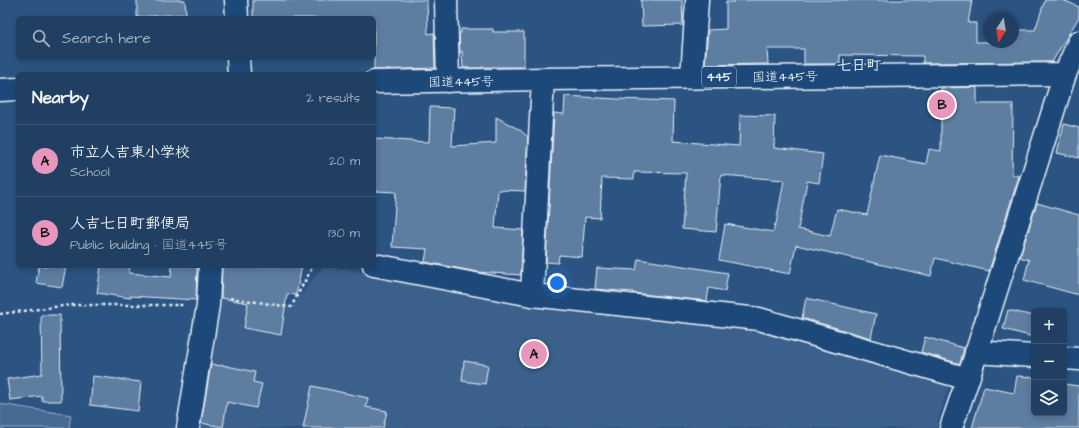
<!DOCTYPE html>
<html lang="en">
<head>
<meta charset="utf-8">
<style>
	body { margin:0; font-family:"Architects Daughter","Klee One",sans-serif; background:#2d4a6b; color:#f1f3f6 }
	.controls { position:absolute; right:12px; bottom:12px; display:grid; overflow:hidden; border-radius:6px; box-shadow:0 2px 6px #0003 }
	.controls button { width:36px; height:36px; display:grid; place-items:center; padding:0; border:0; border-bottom:1px solid #3d5877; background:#203f62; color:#f1f3f6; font:20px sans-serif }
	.compass { position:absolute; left:983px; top:12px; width:36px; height:36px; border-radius:50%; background:#203f62; box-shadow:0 2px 6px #0003; rotate:192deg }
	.you { position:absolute; left:557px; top:283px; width:14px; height:14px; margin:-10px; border:3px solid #fff; border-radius:50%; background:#1a73e8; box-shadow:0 0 0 6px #1a73e833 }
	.badge { display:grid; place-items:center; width:26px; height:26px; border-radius:50%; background:#e797bd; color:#111; font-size:13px; font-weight:700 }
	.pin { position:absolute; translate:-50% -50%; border:2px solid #fff; box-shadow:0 1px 4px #0006 }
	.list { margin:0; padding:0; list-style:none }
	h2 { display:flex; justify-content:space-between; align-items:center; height:52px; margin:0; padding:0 16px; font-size:17px }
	h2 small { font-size:13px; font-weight:400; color:#a2afbe }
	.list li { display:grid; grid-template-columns:26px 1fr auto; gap:12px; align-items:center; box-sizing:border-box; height:72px; padding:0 16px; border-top:1px solid #3d5877 }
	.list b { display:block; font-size:15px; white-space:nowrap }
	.list p { margin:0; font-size:13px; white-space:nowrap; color:#a2afbe }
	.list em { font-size:13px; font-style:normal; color:#a2afbe }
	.icon { flex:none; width:22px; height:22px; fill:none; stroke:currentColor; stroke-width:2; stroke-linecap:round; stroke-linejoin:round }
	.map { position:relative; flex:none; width:1079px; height:428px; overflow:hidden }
	.search { position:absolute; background:#203f62; box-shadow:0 2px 6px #0003; left:16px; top:16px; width:360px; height:44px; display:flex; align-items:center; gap:10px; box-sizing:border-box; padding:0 14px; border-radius:6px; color:#a2afbe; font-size:15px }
	.panel { position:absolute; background:#203f62; box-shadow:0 2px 6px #0003; left:16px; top:72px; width:360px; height:196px; border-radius:6px }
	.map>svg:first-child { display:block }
	.built { fill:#3a608b }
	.green { fill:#476b93; stroke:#98aec6 }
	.building { fill:#5d7da1; stroke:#e8f1f8 }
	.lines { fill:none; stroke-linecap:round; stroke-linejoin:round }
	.minor-casing { stroke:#e8f1f8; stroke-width:25 }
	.trunk-casing { stroke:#e8f1f8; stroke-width:25 }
	.path { stroke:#e8f1f8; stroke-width:2.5; stroke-dasharray:3 3; stroke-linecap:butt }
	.minor { stroke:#1f4a7a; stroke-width:22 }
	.trunk { stroke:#1f4a7a; stroke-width:22 }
	.labels { text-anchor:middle; stroke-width:4; stroke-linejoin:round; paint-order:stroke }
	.shield { fill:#1f4a7a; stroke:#acbfd2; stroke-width:1 }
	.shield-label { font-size:12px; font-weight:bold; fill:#e8f1f8 }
	.street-label { font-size:13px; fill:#e8f1f8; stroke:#1f4a7a }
	.quarter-label { font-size:15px; font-weight:bold; fill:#e8f1f8; stroke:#1f4a7a }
</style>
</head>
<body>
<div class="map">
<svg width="1079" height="428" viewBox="0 0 1079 428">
	<rect width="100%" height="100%" fill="#2b5482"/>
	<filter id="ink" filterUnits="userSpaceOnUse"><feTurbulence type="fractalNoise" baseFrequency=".025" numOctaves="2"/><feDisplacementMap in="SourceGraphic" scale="8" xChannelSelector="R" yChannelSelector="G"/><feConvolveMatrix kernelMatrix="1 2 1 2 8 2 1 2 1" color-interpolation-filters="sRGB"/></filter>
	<g filter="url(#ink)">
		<path class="built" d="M324,266l229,38 220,27 178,48 -7,21 -8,28h-740l23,-129 72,8z"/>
		<path class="green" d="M0,404l71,11 -2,13h-69z"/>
		<path class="building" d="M137,0h48l1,14 -49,3z
			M253,0h174l1,34 6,-1 1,35 -61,2v-52h-121z
			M641,0h41l1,25 -41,1z
			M734,0h238l-4,23h8v19h38l1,-12h20l10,-30h18l16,7v10l-27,45 -129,1v-7l-83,-1v9h-36v-15h-37l1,15 -63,1 3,-35 18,-1v-27h8z
			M461,29h32v3h31v35h-42v1h-19l-1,-17 -2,2 -1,-20h2z
			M977,87v17h36l-1,70 7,2 -30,95 -54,-13 -4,18 -135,-31 -6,29 -71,-14 6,-36 48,8 2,-8h1l8,-44 -63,-5 -5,57 -34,-3 4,-56 -52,-1v7l-32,-1 -2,40 -15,-1 -3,40 -23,-2 -1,8 -12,-1 8,-149 10,1 1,-18 52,3 57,2 -1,40 66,5 1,-31 35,1 -1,32 49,6 -4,29 -12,-2 -9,48 32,7 7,-27 30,6 13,-60 46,9 3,-15 12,2v-63z
			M430,107l24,1 -2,38 44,-3v-26l24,13 8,7 -3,54 -27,-1 -3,38 28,2 -2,45 -43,-3 -53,-10 2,-13 -35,-2 4,-55 -22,-1v-52l55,3z
			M1064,124l15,4v30l-22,-5z
			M1037,203l42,12v80l-55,-15 5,-20 -9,-3z
			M638,259l90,14 -3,18 -16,-3 -2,13 -75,-8 1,-1 -38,-3 2,-21 39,2z
			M39,266h27l-4,21 -26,-4z
			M101,266h29l-1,7 42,4 1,-11h25l-1,34 -66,-4v2l-33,-5z
			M222,266h80l-6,29 -9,-1 -6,41 -37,-7 4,-25 -27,-5z
			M806,298l70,16 -5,24 -69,-20z
			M1008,310l26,6v21l-31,-8z
			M41,315h19l1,86h-19v-5l-32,4 -3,-21 35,-5z
			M925,337l39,11 -4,16 -39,-12z
			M464,361l24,4 -3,19 -23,-3z
			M211,364l10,2 1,-1 33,7 -2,10 9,2 -6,24 -29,-6 -4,25 -22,-4z
			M93,376l48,6 -3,29 -48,-6z
			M1017,376l17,1v36h30v-29l15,2v42h-107l12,-41 30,6z
			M312,386l56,12 -2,9 21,4 -4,17h-80z"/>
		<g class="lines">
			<g class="minor-casing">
				<path id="minor" d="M236,0l1,18
					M446,0l2,81
					M238,58l1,16
					M692,77l5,-77
					M374,265l158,30 227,24 209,60
					M532,295l11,-216
					M976,352l58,4
					M1064,358l15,1
					M188,428l20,-123 2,-39
					M951,428l17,-49 97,-305"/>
			</g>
			<g class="trunk-casing">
				<path id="trunk" d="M374,82l169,-3 522,-5 14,-32
					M0,90l18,-1"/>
			</g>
			<path class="path" d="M230,298l61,9 22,-41
				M0,314l70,-9h115"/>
			<use href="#minor" class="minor"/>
			<use href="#trunk" class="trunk"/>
		</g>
	</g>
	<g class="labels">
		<rect class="shield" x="702" y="67" width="34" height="20" rx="3"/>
		<g class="shield-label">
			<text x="719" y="81">445</text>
		</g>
		<g class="street-label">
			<text transform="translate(785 76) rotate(-1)" y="5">国道445号</text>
			<text transform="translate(461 81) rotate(-1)" y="5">国道445号</text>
		</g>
		<g class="quarter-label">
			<text x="859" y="70">七日町</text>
		</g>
	</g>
</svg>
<div class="controls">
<button>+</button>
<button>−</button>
<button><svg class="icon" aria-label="layers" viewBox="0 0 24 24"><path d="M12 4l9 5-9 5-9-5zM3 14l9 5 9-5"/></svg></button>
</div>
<svg class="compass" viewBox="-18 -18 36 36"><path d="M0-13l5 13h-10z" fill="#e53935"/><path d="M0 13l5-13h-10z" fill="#a2afbe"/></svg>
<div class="you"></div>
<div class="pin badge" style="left:534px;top:354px">A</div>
<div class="pin badge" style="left:942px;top:105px">B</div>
<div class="search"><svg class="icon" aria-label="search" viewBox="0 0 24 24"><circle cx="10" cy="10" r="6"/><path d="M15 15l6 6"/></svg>Search here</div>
<section class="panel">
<h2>Nearby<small>2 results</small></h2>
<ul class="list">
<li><span class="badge">A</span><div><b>市立人吉東小学校</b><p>School</p></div><em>20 m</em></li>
<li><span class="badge">B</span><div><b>人吉七日町郵便局</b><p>Public building · 国道445号</p></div><em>130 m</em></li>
</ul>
</section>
</div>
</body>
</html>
